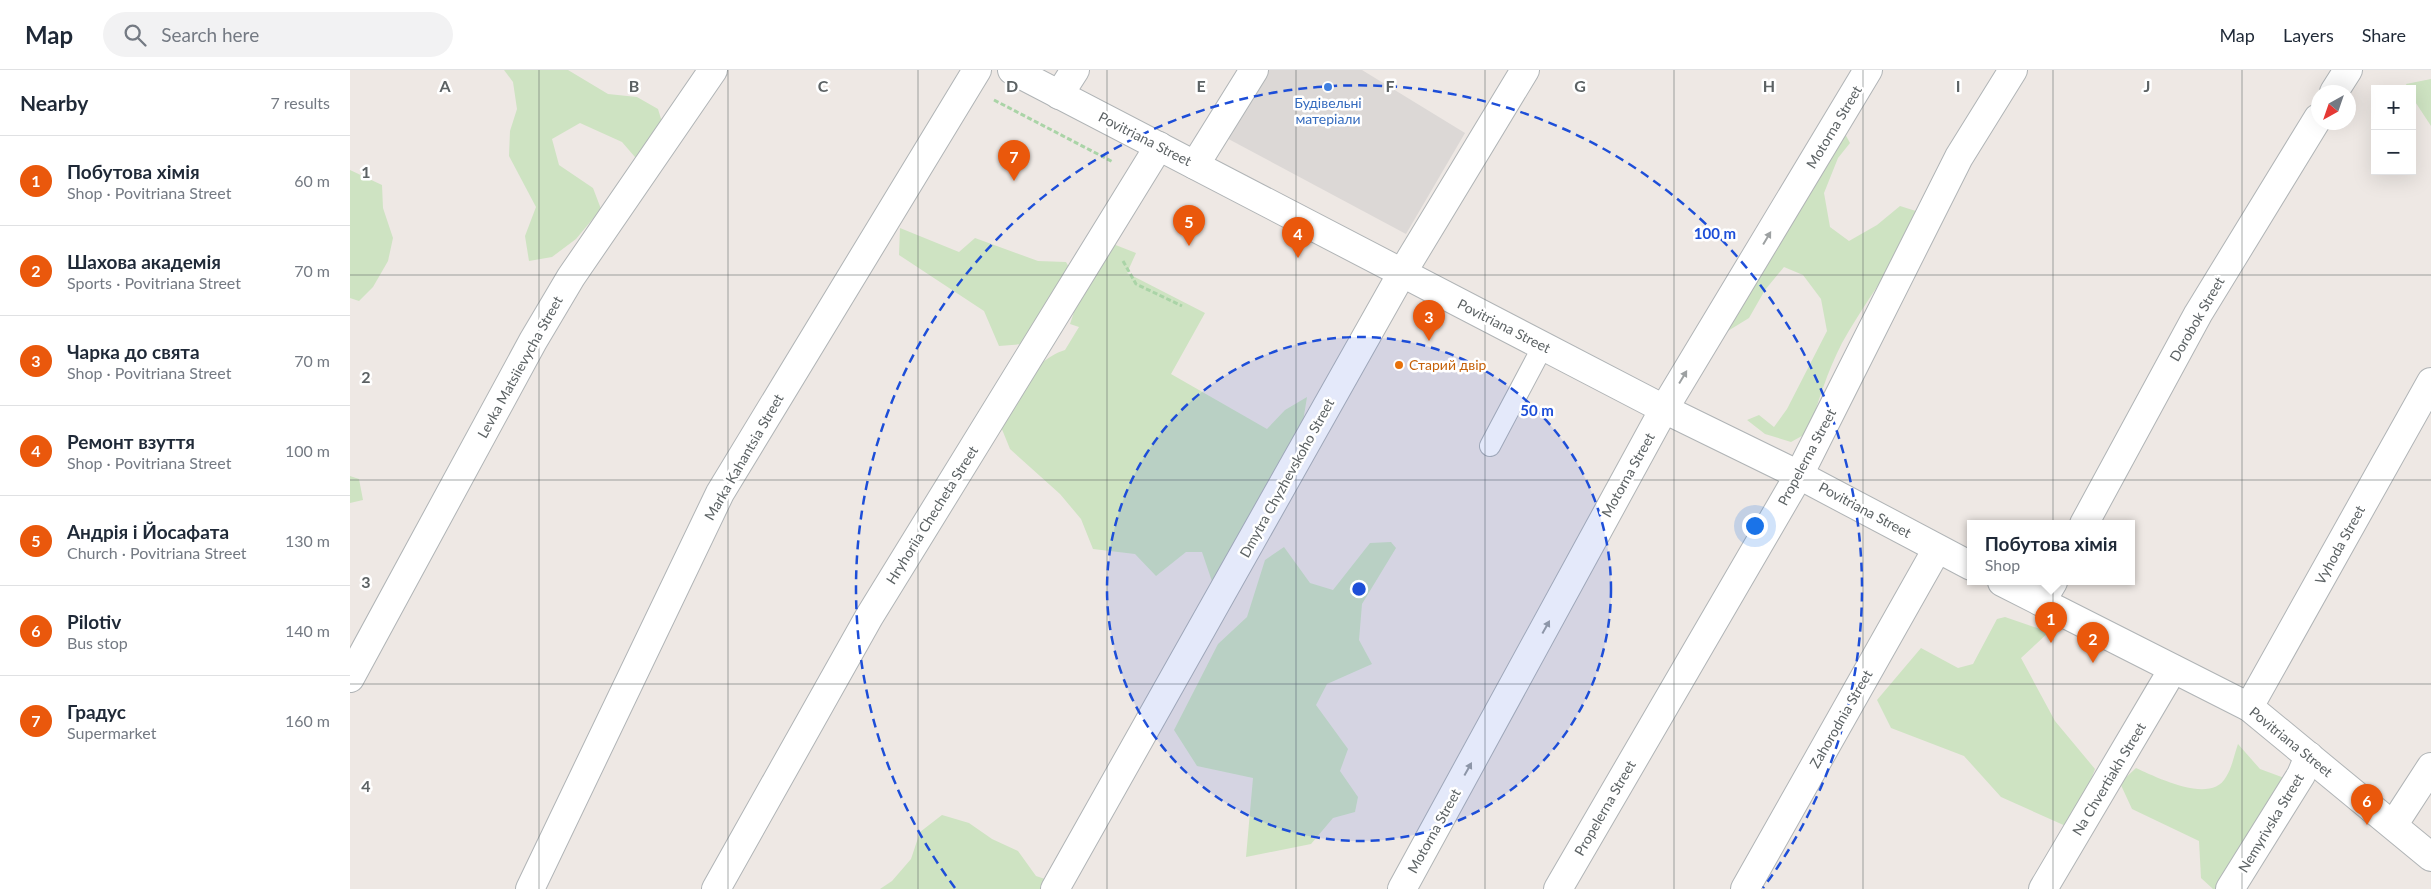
<!DOCTYPE html>
<html lang="en">
<head>
<meta charset="utf-8">
<style>
	body { margin:0; font-family:Lato,sans-serif; background:#f2f2f3; color:#1f2937 }
	.controls { position:absolute; right:15px; top:15px; display:grid; overflow:hidden; border-radius:0px; box-shadow:0 5px 20px #0002 }
	.controls button { width:45px; height:45px; display:grid; place-items:center; padding:0; border:0; border-bottom:1px solid #e0e1e3; background:#fff; color:#1f2937; font:25px sans-serif }
	.compass { position:absolute; left:1961px; top:15px; width:45px; height:45px; border-radius:50%; background:#fff; box-shadow:0 5px 20px #0002; rotate:220deg }
	.you { position:absolute; left:1404px; top:455px; width:18px; height:18px; margin:-12px; border:4px solid #fff; border-radius:50%; background:#1a73e8; box-shadow:0 0 0 8px #1a73e833 }
	.badge { display:grid; place-items:center; width:32px; height:32px; border-radius:50%; background:#ea580c; color:#fff; font-size:16px; font-weight:700 }
	.pin { position:absolute; translate:-50% -41px; filter:drop-shadow(0 1px 2px #0008) }
	.pin::after { content:''; position:absolute; top:26px; width:18px; height:15px; background:inherit; clip-path:polygon(0 0,100% 0,50% 100%) }
	.popup { position:absolute; left:1617px; top:450px; width:168px; height:65px; box-sizing:border-box; display:grid; place-content:center; border-radius:0px; background:#fff; filter:drop-shadow(0 1px 4px #0005); font-size:16px; white-space:nowrap; color:#747a83 }
	.popup b { font-size:19px; color:#1f2937 }
	.popup::after { content:''; position:absolute; left:50%; top:100%; margin-left:-10px; border:10px solid transparent; border-top-color:#fff }
	.list { margin:0; padding:0; list-style:none }
	h2 { display:flex; justify-content:space-between; align-items:center; height:65px; margin:0; padding:0 20px; font-size:21px }
	h2 small { font-size:16px; font-weight:400; color:#747a83 }
	.list li { display:grid; grid-template-columns:32px 1fr auto; gap:15px; align-items:center; box-sizing:border-box; height:90px; padding:0 20px; border-top:1px solid #e0e1e3 }
	.list b { display:block; font-size:19px; white-space:nowrap }
	.list p { margin:0; font-size:16px; white-space:nowrap; color:#747a83 }
	.list em { font-size:16px; font-style:normal; color:#747a83 }
	.icon { flex:none; width:28px; height:28px; fill:none; stroke:currentColor; stroke-width:2; stroke-linecap:round; stroke-linejoin:round }
	.map { position:relative; flex:none; width:2081px; height:819px; overflow:hidden }
	header { display:flex; align-items:center; gap:30px; box-sizing:border-box; height:70px; padding:0 25px; background:#fff; border-bottom:1px solid #e0e1e3 }
	header strong { font-size:24px }
	nav { display:flex; gap:28px; margin-inline-start:auto; font-size:18px }
	.search { width:350px; height:45px; background:#f2f2f3; display:flex; align-items:center; gap:12px; box-sizing:border-box; padding:0 18px; border-radius:28px; color:#747a83; font-size:19px }
	main { display:flex }
	aside { flex:1; background:#fff }
	.map>svg:first-child { display:block }
	.industrial { fill:#dcd8d6 }
	.green { fill:#cee3c2 }
	.lines { fill:none; stroke-linecap:round; stroke-linejoin:round }
	.service-casing { stroke:#b0b4b6; stroke-width:22 }
	.minor-casing { stroke:#b0b4b6; stroke-width:30 }
	.tertiary-casing { stroke:#b0b4b6; stroke-width:30 }
	.path { stroke:#aad4a7; stroke-width:3; stroke-dasharray:5 2.5; stroke-linecap:butt }
	.service { stroke:#fff; stroke-width:20 }
	.minor { stroke:#fff; stroke-width:28 }
	.tertiary { stroke:#fff; stroke-width:28 }
	.oneway { fill:#9da1a2 }
	.grid { fill:none; stroke:#5c6264; stroke-width:1; stroke-opacity:0.55 }
	.ring { fill:none; stroke:#1d4ed8; stroke-width:2.5; stroke-dasharray:9 6 }
	.shop-dot { fill:#3f7fe0; stroke:#fff; stroke-width:2 }
	.food-dot { fill:#e8710a; stroke:#fff; stroke-width:2 }
	.labels { text-anchor:middle; stroke-width:5; stroke-linejoin:round; paint-order:stroke }
	.shop-label { font-size:14px; fill:#366cbe; stroke:#fff }
	.street-label { font-size:14px; fill:#5c6264; stroke:#fff }
	.food-label { font-size:14px; fill:#c56008; stroke:#fff; text-anchor:start }
	.grid-label { font-size:16px; text-anchor:middle; font-weight:bold; fill:#5c6264; stroke:#fff; stroke-width:5; stroke-linejoin:round; paint-order:stroke }
	.centre { fill:#1d4ed8; stroke:#fff; stroke-width:2.5 }
	.ring-label { font-size:15px; text-anchor:middle; font-weight:bold; fill:#1d4ed8; stroke:#fff; stroke-width:5; stroke-linejoin:round; paint-order:stroke }
</style>
</head>
<body>
<header>
<strong>Map</strong>
<div class="search"><svg class="icon" aria-label="search" viewBox="0 0 24 24"><circle cx="10" cy="10" r="6"/><path d="M15 15l6 6"/></svg>Search here</div>
<nav><a>Map</a><a>Layers</a><a>Share</a></nav>
</header>
<main>
<aside>
<h2>Nearby<small>7 results</small></h2>
<ul class="list">
<li><span class="badge">1</span><div><b>Побутова хімія</b><p>Shop · Povitriana Street</p></div><em>60 m</em></li>
<li><span class="badge">2</span><div><b>Шахова академія</b><p>Sports · Povitriana Street</p></div><em>70 m</em></li>
<li><span class="badge">3</span><div><b>Чарка до свята</b><p>Shop · Povitriana Street</p></div><em>70 m</em></li>
<li><span class="badge">4</span><div><b>Ремонт взуття</b><p>Shop · Povitriana Street</p></div><em>100 m</em></li>
<li><span class="badge">5</span><div><b>Андрія і Йосафата</b><p>Church · Povitriana Street</p></div><em>130 m</em></li>
<li><span class="badge">6</span><div><b>Pilotiv</b><p>Bus stop</p></div><em>140 m</em></li>
<li><span class="badge">7</span><div><b>Градус</b><p>Supermarket</p></div><em>160 m</em></li>
</ul>
</aside>
<div class="map">
<svg width="2081" height="819" viewBox="0 0 2081 819">
	<rect width="100%" height="100%" fill="#eee8e4"/>
	<path class="industrial" d="M908,0h104l103,63 -59,101 -185,-99z"/>
	<path class="green" d="M154,0h64l40,24 29,3 21,12 8,26 -25,29 -19,-22 -42,-19 -28,16 7,26 34,23 8,21 -25,30 -24,18 -23,4 -4,-25 11,-29 -27,-51 1,-25 7,-22 -4,-27z
		M2081,9v47l-19,-29v-8h-4l-2,-5z
		M1494,62l6,11 -12,15 -14,35 6,34 19,14 28,-16 23,-19 19,6c-20,48 -52,86 -77,131 -15,29 -24,59 -33,89l-18,10 -26,-8 -18,-14 12,-5 15,12 13,-18 40,-78 -6,-32 -18,-24 -19,-8 -19,23 -16,28 -26,16z
		M0,100l32,15 1,23 10,30 -5,23 -15,26 -14,14 -9,-3z
		M550,158l59,24 16,-14 63,23 28,1 4,7 -47,75 -24,2 -15,-35 -85,-56z
		M763,174l23,9 -9,20 78,40 -34,61 96,55 18,-19 22,-13 -9,56 -80,146 -16,-47h-16l-30,24 -21,-22 -42,-5 -12,-30 -21,-25 -50,-45 -13,-32c17,-23 40,-59 68,-67l14,-23 -9,-3 9,-27z
		M0,406l9,3 4,21 -13,3z
		M1041,472l5,6 -34,56 -3,36 13,24 -45,20 -11,21 32,44 -8,22 18,26 -3,15 -22,6 -22,26 -65,13 7,-79 -56,-12 -23,-36 44,-86 29,-27 18,-57 19,-13 26,36 23,7 37,-47z
		M1655,547l44,15 -28,26 34,63 40,48 -21,55 -6,3 -67,-30 -37,-41 -73,-28 -14,-28 44,-52 37,20 15,-4 24,-45z
		M1888,674l22,25 27,10 -60,110h-14l-12,-11 -2,-37 -67,-32 -12,-26 16,-15c20,9 75,37 90,9 6,-9 8,-22 12,-33z
		M592,745l27,8 23,16 26,12 18,25 21,7 -3,6h-174l12,-8 19,-22 9,-27z"/>
	<g class="lines">
		<g class="service-casing">
			<path id="service" d="M1140,376l53,-100"/>
		</g>
		<g class="minor-casing">
			<path id="minor" d="M1984,22l14,-22
				M709,25l16,-25
				M845,95l59,-95
				M1734,454l114,-210 120,-196
				M1691,532l12,-20
				M0,608l183,-337 38,-64 142,-207
				M1899,637l182,-325
				M2044,754l37,-57
				M180,819l190,-396 257,-423
				M366,819l153,-272 290,-471
				M705,819l347,-616 123,-203
				M1052,819l262,-480 204,-339
				M1208,819l241,-414 160,-318 54,-87
				M1395,819l192,-340
				M1693,819l130,-220
				M1880,819l71,-114 8,-19"/>
		</g>
		<g class="tertiary-casing">
			<path id="tertiary" d="M662,0l652,339 135,66 172,91
				M1652,512l247,125 182,150"/>
		</g>
		<path class="path" d="M644,30l119,62
			M773,191l13,23 46,22"/>
		<use href="#service" class="service"/>
		<use href="#minor" class="minor"/>
		<use href="#tertiary" class="tertiary"/>
	</g>
	<defs><path id="oneway-solid" d="M-6-.8H1V-3.2L6.5 0L1 3.2V.8H-6Z" transform="scale(1.25)"/></defs>
	<g class="oneway">
		<use href="#oneway-solid" transform="translate(1417 168) rotate(-59)"/>
		<use href="#oneway-solid" transform="translate(1333 307) rotate(-59)"/>
		<use href="#oneway-solid" transform="translate(1196 557) rotate(-61)"/>
		<use href="#oneway-solid" transform="translate(1118 699) rotate(-61)"/>
	</g>
	<path class="grid" d="M189,0v819M378,0v819M568,0v819M757,0v819M946,0v819M1135,0v819M1324,0v819M1513,0v819M1703,0v819M1892,0v819M0,205h2081M0,410h2081M0,614h2081"/>
	<circle cx="1009" cy="519" r="252" fill="#1d4ed8" fill-opacity=".12"/>
	<g class="ring">
		<circle cx="1009" cy="519" r="252"/>
		<path d="M605 818A503 503 0 1 1 1413 818"/>
	</g>
	<circle class="shop-dot" cx="978" cy="17" r="5"/>
	<circle class="food-dot" cx="1049" cy="295" r="5"/>
	<g class="labels">
		<g class="shop-label">
			<text x="978" y="38">Будівельні<tspan x="978" dy="16">матеріали</tspan></text>
		</g>
		<g class="street-label">
			<text transform="translate(1484 57) rotate(-59)" y="5">Motorna Street</text>
			<text transform="translate(795 69) rotate(27)" y="5">Povitriana Street</text>
			<text transform="translate(1847 249) rotate(-60)" y="5">Dorobok Street</text>
			<text transform="translate(1154 256) rotate(27)" y="5">Povitriana Street</text>
			<text transform="translate(170 297) rotate(-61)" y="5">Levka Matsiievycha Street</text>
			<text transform="translate(394 387) rotate(-60)" y="5">Marka Kahantsia Street</text>
			<text transform="translate(1457 387) rotate(-62)" y="5">Propelerna Street</text>
			<text transform="translate(1278 405) rotate(-61)" y="5">Motorna Street</text>
			<text transform="translate(937 408) rotate(-61)" y="5">Dmytra Chyzhevskoho Street</text>
			<text transform="translate(1515 440) rotate(28)" y="5">Povitriana Street</text>
			<text transform="translate(582 445) rotate(-58)" y="5">Hryhoriia Checheta Street</text>
			<text transform="translate(1990 475) rotate(-61)" y="5">Vyhoda Street</text>
			<text transform="translate(1491 649) rotate(-60)" y="5">Zahorodnia Street</text>
			<text transform="translate(1941 672) rotate(39)" y="5">Povitriana Street</text>
			<text transform="translate(1759 709) rotate(-59)" y="5">Na Chvertiakh Street</text>
			<text transform="translate(1255 738) rotate(-60)" y="5">Propelerna Street</text>
			<text transform="translate(1921 753) rotate(-59)" y="5">Nemyrivska Street</text>
			<text transform="translate(1084 761) rotate(-61)" y="5">Motorna Street</text>
		</g>
		<g class="food-label">
			<text x="1059" y="300">Старий двір</text>
		</g>
	</g>
	<g class="grid-label">
		<text x="95" y="22">A</text>
		<text x="284" y="22">B</text>
		<text x="473" y="22">C</text>
		<text x="662" y="22">D</text>
		<text x="851" y="22">E</text>
		<text x="1040" y="22">F</text>
		<text x="1230" y="22">G</text>
		<text x="1419" y="22">H</text>
		<text x="1608" y="22">I</text>
		<text x="1797" y="22">J</text>
		<text x="16" y="108">1</text>
		<text x="16" y="313">2</text>
		<text x="16" y="518">3</text>
		<text x="16" y="722">4</text>
	</g>
	<circle cx="1009" cy="519" r="8" class="centre"/>
	<g class="ring-label">
		<text x="1365" y="169">100 m</text>
		<text x="1187" y="346">50 m</text>
	</g>
</svg>
<div class="controls">
<button>+</button>
<button>−</button>
</div>
<svg class="compass" viewBox="-18 -18 36 36"><path d="M0-13l5 13h-10z" fill="#e53935"/><path d="M0 13l5-13h-10z" fill="#747a83"/></svg>
<div class="you"></div>
<div class="pin badge" style="left:1701px;top:573px">1</div>
<div class="popup"><b>Побутова хімія</b>Shop</div>
<div class="pin badge" style="left:1743px;top:593px">2</div>
<div class="pin badge" style="left:1079px;top:271px">3</div>
<div class="pin badge" style="left:948px;top:188px">4</div>
<div class="pin badge" style="left:839px;top:176px">5</div>
<div class="pin badge" style="left:2017px;top:755px">6</div>
<div class="pin badge" style="left:664px;top:111px">7</div>
</div>
</main>
</body>
</html>
